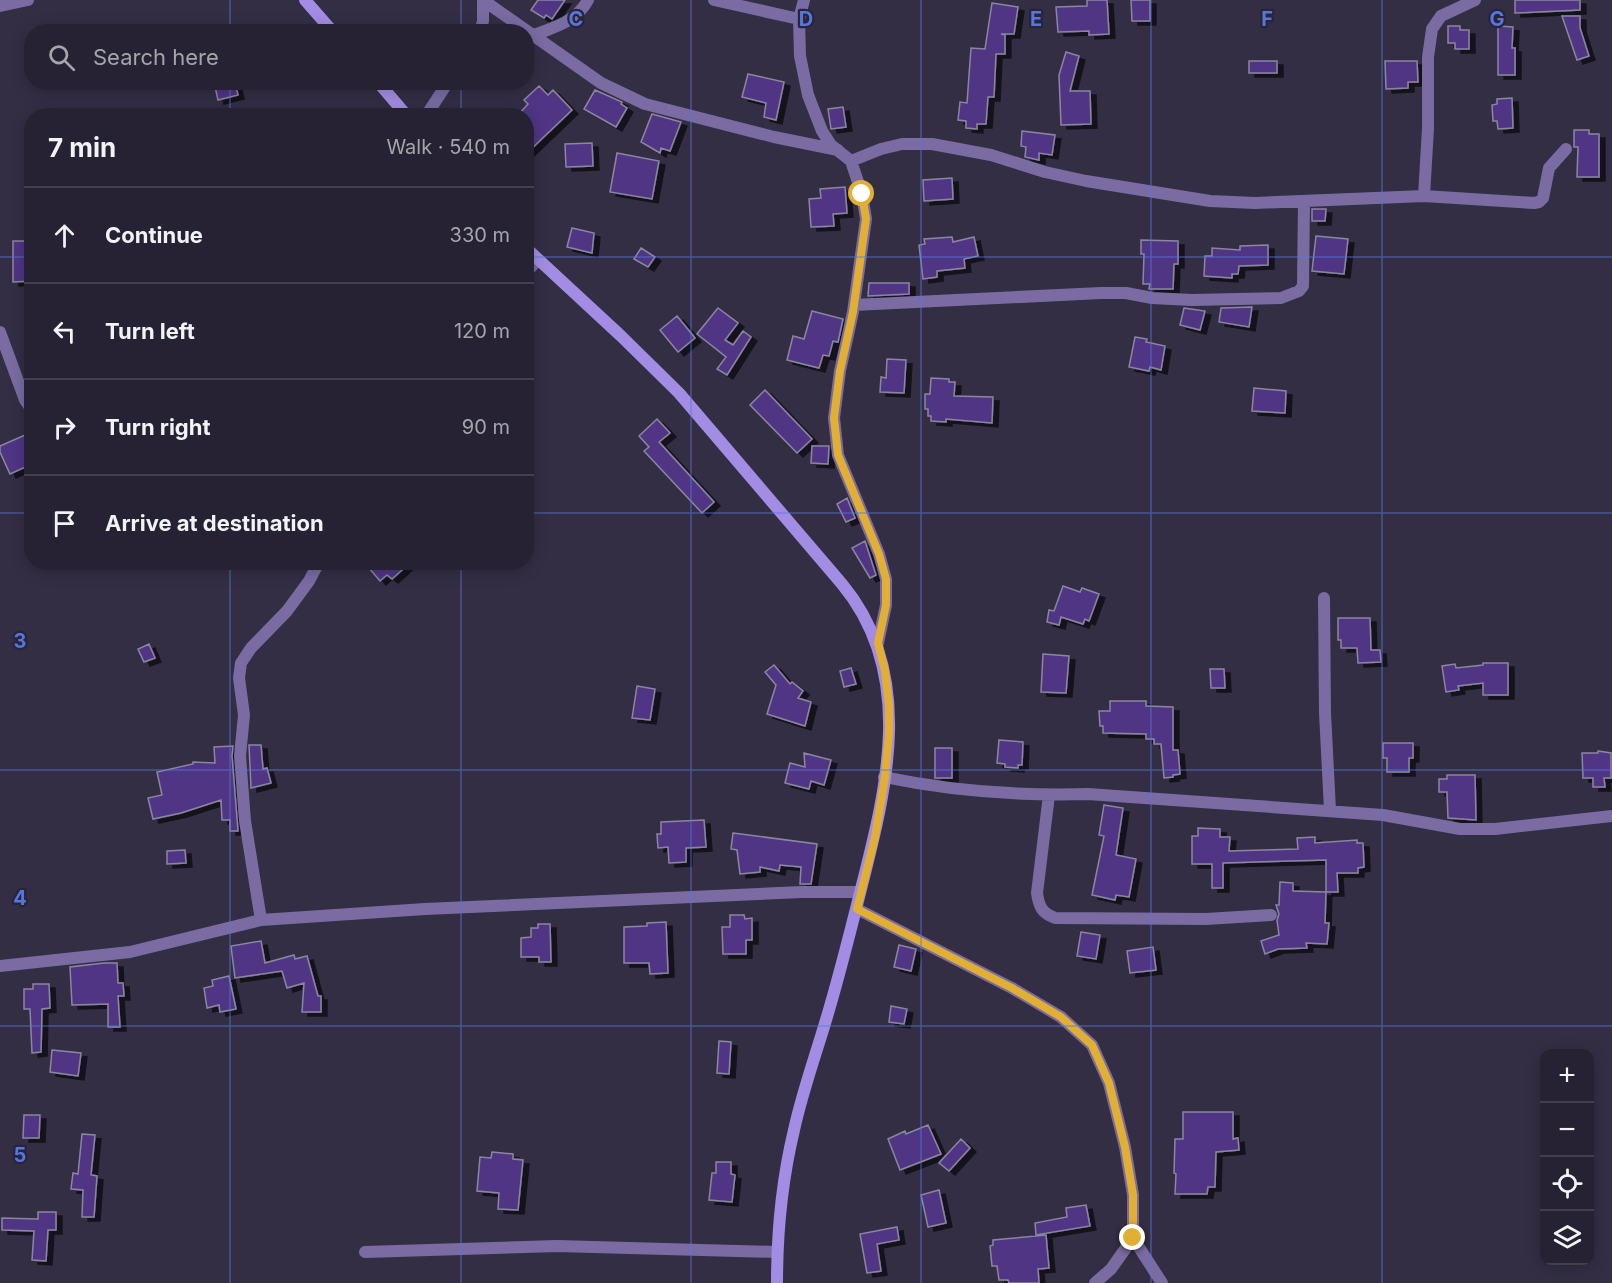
<!DOCTYPE html>
<html lang="en">
<head>
<meta charset="utf-8">
<style>
	body { margin:0; font-family:Inter,sans-serif; background:#322f3f; color:#f1f3f6 }
	.controls { position:absolute; right:18px; bottom:18px; display:grid; overflow:hidden; border-radius:12px; box-shadow:0 3px 15px #0003 }
	.controls button { width:54px; height:54px; display:grid; place-items:center; padding:0; border:0; border-bottom:2px solid #423f4e; background:#262233; color:#f1f3f6; font:30px sans-serif }
	.stop { position:absolute; width:18px; height:18px; margin:-14px; border:4px solid #e1af34; border-radius:50%; background:#fff }
	.stop.end { background:#e1af34; border-color:#fff; box-shadow:0 2px 6px #0008 }
	.list { margin:0; padding:0; list-style:none }
	h2 { display:flex; justify-content:space-between; align-items:center; height:78px; margin:0; padding:0 24px; font-size:26px }
	h2 small { font-size:20px; font-weight:400; color:#a4a4ac }
	.list li { display:grid; grid-template-columns:39px 1fr auto; gap:18px; align-items:center; box-sizing:border-box; height:96px; padding:0 24px; border-top:2px solid #423f4e }
	.list b { display:block; font-size:22px; white-space:nowrap }
	.list em { font-size:20px; font-style:normal; color:#a4a4ac }
	.icon { flex:none; width:33px; height:33px; fill:none; stroke:currentColor; stroke-width:2; stroke-linecap:round; stroke-linejoin:round }
	.map { position:relative; flex:none; width:1612px; height:1283px; overflow:hidden }
	.search { position:absolute; background:#262233; box-shadow:0 3px 15px #0003; left:24px; top:24px; width:510px; height:66px; display:flex; align-items:center; gap:15px; box-sizing:border-box; padding:0 21px; border-radius:24px; color:#a4a4ac; font-size:22px }
	.panel { position:absolute; background:#262233; box-shadow:0 3px 15px #0003; left:24px; top:108px; width:510px; height:462px; border-radius:24px }
	.map>svg:first-child { display:block }
	.building { fill:#4f3684; stroke:#8b86a0; stroke-width:1.5; filter:url(#shadow) }
	.lines { fill:none; stroke-linecap:round; stroke-linejoin:round }
	.street { stroke:#7a6ca3; stroke-width:12 }
	.secondary { stroke:#a38ce3; stroke-width:12 }
	.route { stroke:#e1af34; stroke-width:8 }
	.grid { fill:none; stroke:#5576dc; stroke-width:1.5; stroke-opacity:0.55 }
	.grid-label { font-size:20px; text-anchor:middle; font-weight:bold; fill:#5576dc; stroke:#292439; stroke-width:4.5; stroke-linejoin:round; paint-order:stroke }
</style>
</head>
<body>
<div class="map">
<svg width="1612" height="1283" viewBox="0 0 1612 1283">
	<defs>
		<filter id="shadow"><feDropShadow dx="6" dy="4" stdDeviation="0" flood-color="#0009"/></filter>
	</defs>
	<rect width="100%" height="100%" fill="#332e44"/>
	<path class="building" d="M538,0h27l-13,19 -6,-4 -2,3 -13,-8z
		M1087,0h20l2,34 -20,1v-4l-31,1 -2,-25 31,-1z
		M1131,0h19v21h-18z
		M1515,0h65v10l-65,3z
		M992,3l26,4 -4,27h-13l4,1v19h-9l-2,43h-6l-2,27h-9v5l-11,-1v-7l-8,-1 2,-18 7,1 4,-55 14,1z
		M1562,16h18v12l9,28 -12,4z
		M1448,26h12v4h9v19h-14v-6h-7z
		M1498,26l15,1 -1,21h3v27h-17z
		M1066,52l13,4 -9,35h20l1,33 -30,1 -2,-50z
		M1249,61h28v12h-28z
		M1385,61h32l1,21h-10v6l-22,1z
		M748,74l36,8 -8,38 -12,-3 2,-14 -24,-6z
		M214,82h21l3,13 -20,5z
		M539,86l9,9 5,-5 19,20 -46,44v-38h-9l11,-12 -4,-4z
		M595,90l27,12 -1,2 6,4 -11,19 -32,-18z
		M1512,98l1,30 -15,1 -1,-8h-4l-1,-16 5,-1v-5z
		M843,107l3,20 -15,2 -3,-20z
		M652,114l29,8 -11,29 -9,-3 -1,5 -19,-11z
		M1574,130h15v4h10v43h-22l1,-30h-4z
		M1022,131l33,4 -3,20 -13,-2v7l-14,-3 1,-10 -5,-1z
		M592,143l1,23 -27,1 -1,-23z
		M617,153l42,8 -7,38 -42,-7z
		M952,178l1,21 -29,2 -1,-21z
		M845,187l2,26 -14,1 1,12 -23,1 -2,-28 12,-1 -1,-9z
		M1312,209h14l-1,12h-13z
		M572,228l22,5 -2,20 -25,-6z
		M1316,236l32,3 -4,35 -32,-3z
		M952,237l1,5 21,-5 4,19 -14,3 1,9 -28,3v6l-14,2 -4,-34 6,-1 -1,-5z
		M1141,240l37,1v23h-4l-1,25h-24l1,-5h-7l1,-30h-3z
		M13,241h19v40l-19,1z
		M1268,245v20l-29,1 -1,8h-6v4l-28,-2 1,-20h7v-8l28,2v-4z
		M641,248l14,9 -7,10 -14,-8z
		M869,283h40v11l-41,2z
		M1252,307l-3,20 -30,-5 2,-14z
		M718,308l20,15 -13,17 8,5 10,-14 8,6 -24,38 -10,-6 9,-12 -29,-23z
		M1184,308l21,3 -5,19 -20,-5z
		M812,311l31,8 -5,23 -5,-1 -4,15 -6,-1 -4,13 -32,-8 6,-24 11,3z
		M677,316l18,22 -17,14 -18,-22z
		M1135,337l12,2 -1,3 19,4 -4,24 -11,-3 -1,4 -20,-4z
		M887,359l19,1 -2,33 -24,-1 1,-15 5,1z
		M931,378l18,1v3h6l-1,14 39,1 -1,26 -46,-4v3l-15,-1v-5h-3v-7h-3v-15h5z
		M1254,388l32,3 -1,22 -33,-2z
		M765,390l47,49 -15,14 -47,-48z
		M657,419l13,14 -11,9 55,60 -12,11 -58,-62 5,-4 -10,-11z
		M32,432v32l-22,10 -10,-22v-6z
		M812,446h17l-1,18 -17,-1z
		M847,498l8,20 -9,4 -9,-18z
		M865,541l11,34 -6,3 -18,-30z
		M375,562h36l-19,17 -5,-4 -7,6 -11,-13z
		M1063,586l17,6 2,-4 17,6 -10,27 -4,-2 -2,5 -22,-7 -2,8 -12,-3 2,-12 5,1z
		M1338,618h32l1,32h9l1,12 -23,1 -1,-15h-16v-8h-3z
		M149,644l6,14 -11,4 -6,-13z
		M1043,654l26,2 -3,37 -25,-1z
		M1483,663h25v32h-25v-12l-25,3 1,4 -13,2 -4,-26 13,-2 1,4 27,-3z
		M774,665l16,19 2,-2 11,9 -5,7 13,4 -6,24 -38,-12 9,-29 -11,-13z
		M851,668l5,16 -12,3 -4,-16z
		M1210,669h14l1,19h-14z
		M637,686l18,3 -5,31 -18,-2z
		M1110,701h36v5l27,1v43h5l2,24 -7,1v2l-9,1 -3,-34h-7v-5h-8v-5l-43,-1v-7h-3l-1,-15h11z
		M999,740l24,2 -1,23h-4v3l-13,-1v-3l-8,-1z
		M1383,743h30v15h-4v14h-22v-14h-4z
		M249,745h12l2,24 4,-1 4,15 -20,5z
		M233,746l-1,10 6,75h-8v-11h-8l-1,-20 -40,13 -28,6 -5,-21 14,-3 -5,-23 36,-8v-2l22,1 -1,-16z
		M935,748h17v30h-17z
		M1598,751l13,2v25h-7l1,9h-12v-9h-10l-1,-25h16z
		M804,753l27,7 -7,25 -13,-4 -2,8 -24,-6 5,-20 15,4z
		M1447,775h28l1,45 -28,-2 -1,-26h-8v-13h8z
		M1104,805l19,3 -7,47 20,4 -7,38 -13,-2 -1,5 -23,-5 12,-59 -5,-1z
		M704,820l2,27 -20,1v14l-17,1 -1,-16 -10,1 -1,-14h4v-12z
		M1198,828l22,1v8h10l-1,14 69,-2 -1,-11 18,-1v6l42,-3v3h6l1,24 -6,1v5h-21l1,19h-12v-32l-103,3v25h-11v-24h-20v-28h6z
		M733,833l84,11 -6,40h-11l1,-17 -21,-2 -1,6 -19,-4v5l-20,2 -3,-24 -6,-1z
		M185,850l1,13 -19,1v-13z
		M1280,882l13,1v8l33,1 -1,31h4l-2,21 -21,-1 1,5 -29,1 -13,5 -4,-13 18,-6 -2,-15 2,-6 -3,-9h3z
		M730,915h14l1,4 7,-1v22h-6v14h-23l-1,-27h8z
		M666,922l2,51 -18,1 -1,-11h-25v-36l23,-1v-3z
		M538,924h12l1,38h-12v-5h-18v-19l10,-1v-9h7z
		M1081,932l19,3 -4,24 -19,-3z
		M261,941l4,22 29,-8 1,4 12,-3 11,40h3v16h-19l2,-29 -17,5 -5,-17 -47,7 -4,-32z
		M899,945l17,4 -5,22 -17,-4z
		M1153,947l3,23 -26,3 -3,-22z
		M104,963h13l1,20h5l1,13h-6l2,31h-12v-23l-36,1 -2,-38z
		M229,976l7,33 -16,3 -1,-7 -12,3 -3,-20 9,-2 -1,-6z
		M33,984h16l1,24 -8,1 -1,43 -9,1 -2,-44h-6v-20h9z
		M891,1006l16,3 -3,15 -15,-2z
		M719,1041l12,1 -2,32 -12,-1z
		M52,1050l29,3 -3,23 -28,-4z
		M1183,1112h50v27l5,-1 1,12 -23,2 -1,35h-7l-1,7h-32l1,-20 -2,-1 1,-34h8z
		M24,1115h16l-1,23h-16z
		M928,1125l13,29 -41,16 -12,-31 17,-8 1,3z
		M82,1134l13,1 -4,40 6,1 -3,41h-12l1,-27 -12,-1 2,-16 5,1z
		M961,1139l9,9 -21,23 -10,-8z
		M492,1152l21,2v5l10,1 -5,50 -20,-1 1,-16 -22,-2 3,-34 11,1z
		M716,1162h15v12l4,1 -3,27 -23,-2 3,-27h4z
		M939,1190l7,33 -18,4 -7,-32z
		M1086,1205l4,21 -54,9 -1,-12 32,-6 -1,-9z
		M38,1212h18v18h-8l-2,31 -14,-1 2,-29 -32,-1v-12l36,1z
		M897,1227l2,13 -22,4 4,27 -14,2 -7,-39z
		M1046,1235l3,33 -11,1 1,14h-30l-1,-3h-9l-2,-14h-5l-2,-20 3,-1v-5z"/>
	<g class="lines">
		<path class="street" d="M483,0l118,83 44,21 129,33 64,13
			M714,0l85,19
			M804,0l-5,19 1,37 8,39 14,36 9,14 20,16 11,33 4,25 -13,93 -13,59 -6,47 4,37 41,99 7,25v26l-8,38
			M0,6l28,-6
			M480,32l3,-11v-21
			M534,35c21,-8 43,-14 54,-35
			M426,116l22,-34
			M851,161l30,-12 21,-5h30l59,11 54,17 41,9 124,20 45,2 169,-7 110,7 5,-1 4,-4 6,-30 17,-19
			M1424,196l4,-68v-71l4,-28 9,-13 34,-16
			M526,272l12,-12
			M854,305l247,-12h25l26,5 40,2 89,-2 18,-7 4,-5 1,-84
			M0,332l25,68 7,10
			M1324,598l1,115 5,97
			M884,777c67,14 136,19 204,17l295,21 77,14h35l117,-13
			M1049,795l-12,98c2,14 5,20 18,25l151,1 65,-4
			M857,909l155,79 49,29 31,28 17,38 16,64 8,48v43l-22,31 -16,14
			M261,920l-16,-99 -5,-65 4,-41 -5,-37 2,-15 10,-15 36,-37 22,-30 10,-19
			M0,966l130,-14 131,-32 164,-11 377,-17h58
			M1133,1238l29,45
			M365,1252l192,-6 220,6"/>
		<path class="secondary" d="M305,0l28,32
			M378,82l29,34
			M526,248l95,88 58,57 163,191c74,89 45,203 19,305 -11,44 -22,88 -35,131 -11,37 -24,73 -32,110 -12,50 -17,102 -17,153"/>
	</g>
	<g class="lines">
		<path class="route" d="M862,194l4,25 -13,93 -13,59 -6,47 4,37 41,99 7,25v26l-8,38 7,28 4,34v28l-4,44 -10,60 -18,72 155,79 49,29 31,28 17,38 16,64 8,48v43"/>
	</g>
	<path class="grid" d="M230,0v32M461,0v32M691,0v1283M921,0v1283M1151,0v1283M1382,0v1283M230,82v34M461,82v34M0,257h32M526,257h1086M0,513h32M526,513h1086M230,562v721M461,562v721M0,770h1612M0,1026h1612"/>
	<g class="grid-label">
		<text x="576" y="26">C</text>
		<text x="806" y="26">D</text>
		<text x="1036" y="26">E</text>
		<text x="1267" y="26">F</text>
		<text x="1497" y="26">G</text>
		<text x="20" y="648">3</text>
		<text x="20" y="905">4</text>
		<text x="20" y="1162">5</text>
	</g>
</svg>
<div class="controls">
<button>+</button>
<button>−</button>
<button><svg class="icon" aria-label="locate" viewBox="0 0 24 24"><circle cx="12" cy="12" r="6"/><path d="M12 2v4M12 18v4M2 12h4M18 12h4"/></svg></button>
<button><svg class="icon" aria-label="layers" viewBox="0 0 24 24"><path d="M12 4l9 5-9 5-9-5zM3 14l9 5 9-5"/></svg></button>
</div>
<div class="stop" style="left:862px;top:194px"></div>
<div class="stop end" style="left:1133px;top:1238px"></div>
<div class="search"><svg class="icon" aria-label="search" viewBox="0 0 24 24"><circle cx="10" cy="10" r="6"/><path d="M15 15l6 6"/></svg>Search here</div>
<section class="panel">
<h2>7 min<small>Walk · 540 m</small></h2>
<ul class="list">
<li><svg class="icon" aria-label="ahead" viewBox="0 0 24 24"><path d="M12 20V5M6 11l6-6 6 6"/></svg><div><b>Continue</b></div><em>330 m</em></li>
<li><svg class="icon" aria-label="left" viewBox="0 0 24 24"><path d="M17 20v-9H6M10 6l-5 5 5 5"/></svg><div><b>Turn left</b></div><em>120 m</em></li>
<li><svg class="icon" aria-label="right" viewBox="0 0 24 24"><path d="M7 20v-9h11M14 6l5 5-5 5"/></svg><div><b>Turn right</b></div><em>90 m</em></li>
<li><svg class="icon" aria-label="arrive" viewBox="0 0 24 24"><path d="M6 21V4h12l-3 4 3 4H6"/></svg><div><b>Arrive at destination</b></div></li>
</ul>
</section>
</div>
</body>
</html>
